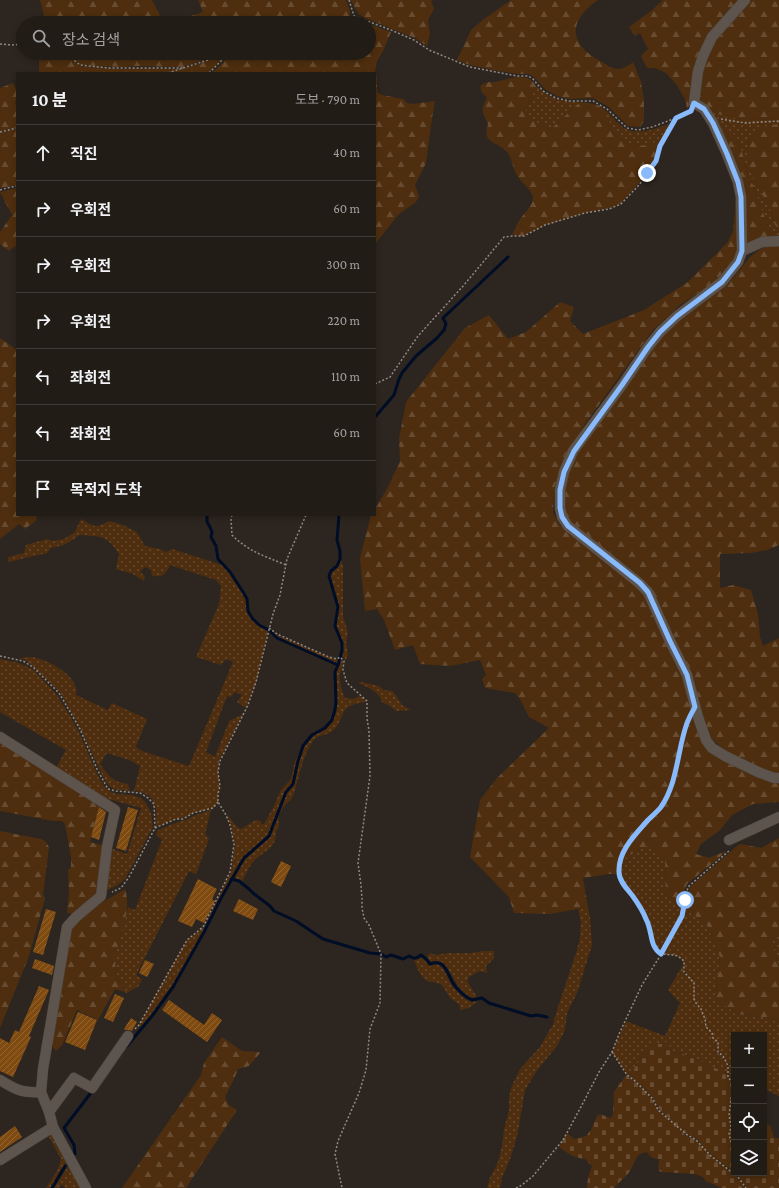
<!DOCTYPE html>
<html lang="ko">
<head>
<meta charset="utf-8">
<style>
	body { margin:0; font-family:"Crimson Pro","Noto Sans KR",serif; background:#2a2520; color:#f1f3f6 }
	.controls { position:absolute; right:12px; bottom:12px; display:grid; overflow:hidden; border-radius:0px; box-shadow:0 2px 6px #0003 }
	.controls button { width:36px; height:36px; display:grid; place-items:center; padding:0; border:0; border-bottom:1px solid #3f3a36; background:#221c17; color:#f1f3f6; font:20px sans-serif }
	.stop { position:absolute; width:12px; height:12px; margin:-9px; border:3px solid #88bafc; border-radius:50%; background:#fff }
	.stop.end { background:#88bafc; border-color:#fff; box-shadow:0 1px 4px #0008 }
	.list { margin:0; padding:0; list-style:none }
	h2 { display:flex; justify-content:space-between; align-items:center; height:52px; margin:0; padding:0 16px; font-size:17px }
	h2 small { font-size:13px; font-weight:400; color:#a2a1a1 }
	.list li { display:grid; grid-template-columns:26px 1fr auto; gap:12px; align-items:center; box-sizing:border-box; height:56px; padding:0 16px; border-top:1px solid #3f3a36 }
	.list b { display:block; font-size:15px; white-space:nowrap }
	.list em { font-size:13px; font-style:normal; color:#a2a1a1 }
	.icon { flex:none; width:22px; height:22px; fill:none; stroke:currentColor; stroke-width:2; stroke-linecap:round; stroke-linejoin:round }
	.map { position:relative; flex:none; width:779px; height:1188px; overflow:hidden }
	.search { position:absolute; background:#221c17; box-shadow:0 2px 6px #0003; left:16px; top:16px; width:360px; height:44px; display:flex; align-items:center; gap:10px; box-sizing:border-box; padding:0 14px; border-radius:22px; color:#a2a1a1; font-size:15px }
	.panel { position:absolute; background:#221c17; box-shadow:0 2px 6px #0003; left:16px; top:72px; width:360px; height:444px; border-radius:0px }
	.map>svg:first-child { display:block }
	.grass { fill:url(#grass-dots) }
	.forest { fill:url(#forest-firs) }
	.cemetery { fill:url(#cemetery-stones) }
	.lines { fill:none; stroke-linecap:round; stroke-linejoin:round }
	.stream { stroke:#000d26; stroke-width:3 }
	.building { fill:url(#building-hatch) }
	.minor-casing { stroke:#4a433d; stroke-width:11 }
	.path { stroke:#908984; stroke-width:1.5; stroke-dasharray:2 2; stroke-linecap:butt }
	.minor { stroke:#5d544d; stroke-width:10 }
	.route { stroke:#88bafc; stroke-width:5 }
</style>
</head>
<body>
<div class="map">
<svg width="779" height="1188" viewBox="0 0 779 1188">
	<defs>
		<pattern id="grass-dots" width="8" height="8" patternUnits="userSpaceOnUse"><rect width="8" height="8" fill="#4e2e0e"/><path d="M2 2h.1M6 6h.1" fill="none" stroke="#684c31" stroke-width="1.8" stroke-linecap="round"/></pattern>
		<pattern id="forest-firs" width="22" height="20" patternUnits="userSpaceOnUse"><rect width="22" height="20" fill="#4e2e0e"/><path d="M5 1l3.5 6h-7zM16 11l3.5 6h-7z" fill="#684c31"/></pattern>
		<pattern id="cemetery-stones" width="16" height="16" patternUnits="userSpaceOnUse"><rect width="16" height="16" fill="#4e2e0e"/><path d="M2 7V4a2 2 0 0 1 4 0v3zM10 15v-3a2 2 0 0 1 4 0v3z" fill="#684c31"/></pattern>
		<pattern id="building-hatch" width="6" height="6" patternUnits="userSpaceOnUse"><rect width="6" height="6" fill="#804b10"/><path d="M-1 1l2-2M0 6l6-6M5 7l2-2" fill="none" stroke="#926533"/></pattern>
	</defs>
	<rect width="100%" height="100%" fill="#2d251f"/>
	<path class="grass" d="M536,86c15,13 25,16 44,16l-30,28 -26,-15z
		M705,108c23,12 49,12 74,11v5l-11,1 2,84 5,16 4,4v8h-7l-25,-68 -9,-30 -19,-7z
		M607,112c6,5 12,14 19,17 12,7 34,-2 46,-6 -1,4 -3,10 -7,14 -14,12 -36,12 -49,-2 -6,-6 -7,-15 -9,-23z
		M81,519c14,8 14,10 28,2l14,4 14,7 8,14 15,3 6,3 6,-3 50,16 5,4 20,30v13l5,7 6,6 10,6 -12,51 -10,26 -9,-6 5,-7 -7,-3 -4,5 -4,-1 -21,56 9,5 14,-36 14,-7 -24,47 -1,11 2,14 -2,8v8l-5,6 -20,5 -10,5 -7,1 -20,8c1,-19 1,-34 -22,-36l6,-25 -11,-6 -22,-7 -7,11c10,13 11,17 28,20l2,7c-13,-1 -19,0 -26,-12l-24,-51 -20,-36 -27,-26 -8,-6 -6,-2c4,0 9,-1 13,-1 14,2 43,17 44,32 1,2 0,4 0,6l32,15 4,-7 35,16 -11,28 6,4 47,15 44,-104 -7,-3 -5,6 -25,-8 23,-53 2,-18 -5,-6 -46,-15c-5,10 -6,12 -18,11l-1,-6 -6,-3 -5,5 5,4 -1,5 -11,-7 -17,-5 3,-15c-13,-20 -18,-17 -40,-19l-5,4 -10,6 -13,3 -4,5 -39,9v-5l16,-4 2,-8 21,-6 6,2 11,-2 11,-7z
		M341,559l2,8v49l5,17 -2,9 2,12 -2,6 -4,-4v-13l-6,-18 2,-18 -8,-31 2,-4 5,-6z
		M270,629l7,6 52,22 8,3 2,-1 -1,5 -61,-27 -8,-7z
		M0,659l19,4 14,6 23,25 11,17 11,19 21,48 5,8 5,5 7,3 16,1 9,3 4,4 6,10 2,15 -28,52 -9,7 -11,5 5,-43 17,6 14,-46 -40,-11 -45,-29 10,-18 -66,-38z
		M341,659l2,2c0,5 -2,9 -3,13 -1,6 2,19 5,24l9,1 5,-3 5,3 2,3c-6,1 -15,2 -20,7 -6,6 -4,15 -15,23 -6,4 -14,2 -18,9 -11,14 -14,40 -21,57 -2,3 -4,4 -7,7 -2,2 -5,7 -6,10 -1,3 0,9 0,12l-3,4c1,17 -11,19 -21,29 -6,5 -9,15 -13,21l-9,-4 12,-18 25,-22 17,-44 7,-8 5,-24 5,-15 3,-4 11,-10 8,-4 6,-8 4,-9 1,-9 -1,-30z
		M361,682l14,3 4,1 5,4 8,1 3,3 7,11 9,5 -15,1 -6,-5 -8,-4c-3,-11 -15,-15 -24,-19z
		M301,750l-4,11 -5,23 -7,8 -17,43 -25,23 -23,40 -17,34 -31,54 -21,29 -11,12 -1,-2 48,-85 17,-13 27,-55 4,-28 -4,-19 -4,-10c5,4 8,12 14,14l15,-9 5,1v3h3l9,-16 8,-18 10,-11 4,-18z
		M211,810l-6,24 4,5 -13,35 -7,-3 -53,104 6,4 -3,7 -12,7 -8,-12 -3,-9 -1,-18 6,-20 7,-27 7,3 27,-70 -6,-5 2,-5 20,-8 5,-1 13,-6z
		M651,843l14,19 1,35 16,10c-1,17 -13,33 -21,47l-7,-7 -3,-18 -5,-11 -26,-41 -1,-3 4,-15z
		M588,907l2,10 2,28 -15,48 -10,20 -2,17 -8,16 -19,23 -13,21 -8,47 -7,22 -8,19 -2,10h-13l3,-10 8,-16 4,-16 2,-17 5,-19v-12l2,-10 9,-19 20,-22 9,-16 4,-6 3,-12 21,-63 3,-13 1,-14 -3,-14z
		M685,909l21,14 14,34 -5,40 21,17 27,3 16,4v75l-15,-7v-54h-30v41l-5,-2c1,-9 -5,-17 -11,-23v-8l-1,9c6,5 12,13 11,22l-41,-19 -14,-3 -6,-10 -5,2h-13l-19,32 -3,-2 -15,-22 14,-31 39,15 15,-33 -12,-13 15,-25c0,5 1,10 6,12 -9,-9 0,-20 -17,-22 -3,-1 -6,0 -10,-1l21,-38z
		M779,932v33l-8,-22z
		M483,951h10l1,1c1,8 -3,9 -8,14l1,7 -7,-2 -11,6 -2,4 10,16c-7,2 -9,-1 -14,-6 -3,-3 -6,-6 -8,-10 -6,-9 -10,-25 -24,-19l-4,-5 3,-4 6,2 12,-2h23z
		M421,958l4,2 4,6 6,-2 4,1 5,5 8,16 13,13 7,3 6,-1 -9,7 -9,2 -1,-6 -9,-6 -8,-13 -4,-2 -11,-2 -4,-4 -4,-5 -5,-12h3z
		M50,1133l16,29 -15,26h-5l12,-19 3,-10 -13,-24z
		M69,1165l13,23h-17l-3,-4 -3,4h-5z"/>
	<path class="forest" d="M40,0h112l12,23h-118z
		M198,0h148c4,10 8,18 -4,23h-169v-1l30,-10z
		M350,0h83l-2,1 3,8 -6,11 2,14 -3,12 -12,-8 -50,-20 -6,-4z
		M511,0h87c-29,20 -31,43 2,61 6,3 12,8 19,8 6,-1 10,-4 14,-7l8,20 3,18v21l-4,6 -12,-1 -19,-19 -16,-9 -24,1 -12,-3 -12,-7 -11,-12 -5,-3h-12l-24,-4 -23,-5 -13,-5 14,-30 13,-11z
		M663,0h78l-32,35 -18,68 -4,6 -2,-10 -9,-15 -10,-11 -11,-5h-8l-6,-12 7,-7 -8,-16 -5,3 -6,-9 22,-16z
		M747,0h32v119c-21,1 -44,1 -64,-6 -7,-3 -13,-8 -19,-12l3,-29 15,-34z
		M369,24l22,8 -8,19 -6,10 -2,9 2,8v14l5,3 21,4 4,4 6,1 22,-3 -3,17 -6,45 -11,22 4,11 -3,6 -18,13 -23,29v-171h-163l21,-20h136z
		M67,53h158l-42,14 -46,-1 -14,1 -43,-2z
		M227,54l-19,19h-38z
		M68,56l12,10 43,3 14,-1 44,1 -14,4h-128v-13z
		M516,77c11,0 14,0 20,9l-12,29 26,15 30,-28c8,1 21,2 26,9 4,4 3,12 6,18 2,6 7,9 13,12 16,9 26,4 40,-5l-6,9 -3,16 -18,23 -18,20 -11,4 -25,5 -39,12 -22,11 -11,-1c2,-4 4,-9 7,-14 4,-7 14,-15 14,-23 -1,-9 -10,-13 -14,-20 -7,-8 -6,-20 -13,-27 -5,-6 -14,-7 -18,-13 -3,-4 -1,-10 0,-14 -7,-15 -7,-12 -1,-27 -5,-4 -7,-6 -6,-12l7,-3h7z
		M13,83l4,9v9l-2,1 2,6v20l-17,3v-43z
		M779,124v105l-4,-4 -5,-16 -23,-44 1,-27 20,-13z
		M17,129v56l-17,3v-56z
		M724,130l9,3 5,6 9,30 25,68 -27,8 2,-21 -3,-27 -25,-65z
		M736,181l2,64 -2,10 -10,15 -10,11 -36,24 -27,25 -68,94 -18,30 -13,35 -1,24 7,12 72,56 13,13 38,82 9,35c-11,19 -11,41 -17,62 -3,11 -9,24 -15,33 -3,5 -8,9 -12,13 -15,16 -31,33 -30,55h-9l-26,4 5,29 -38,7 -36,-1 -5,-16 -39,-40 10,-57 17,-22 52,-50 -20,-11 -9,-18 -5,-6 -30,-5 -3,-9 4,-4 -6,-15 -30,6 -30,-2 -7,-19 -18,5 -11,-30 -7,-11 -12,2 -5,-53 11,-43h4v-6l12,-20 13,-28 -1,-22 7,-37 59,-74 24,-13 19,24 18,-7 34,-30 14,5 -4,14 13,13 61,-24 44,-28 39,-39 6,-11 2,-21z
		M17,188v61l-2,-3 -6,5 -9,-7v-12l12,-17 -12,-23z
		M779,244v301l-12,5 -16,3 -31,1v34l13,-3 18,5 7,24 2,23 3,9 16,-8v136h-7c-22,-10 -47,-19 -63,-39l-53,-133 -12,-21 -50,-39 -27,-23 -4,-11 1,-21 7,-22 15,-26 76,-103 25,-22 42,-31 21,-26 9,-7 9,-5z
		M0,338l17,12v165h18l2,5 -12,9 -6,-5 -19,15z
		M692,713l8,26 13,14 66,30v19l-26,2 -21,11 -12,15 -19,14 -5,10 13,4 17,-7 -8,8 -31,25 -2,5 -3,18 -16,-10 -1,-35 -14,-19 -28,16 -3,15 -1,-1 3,-16 4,-9 23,-28 12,-11 4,-9 11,-26 11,-50z
		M0,742l100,61 -10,39 15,4 -6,50 -24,18 -8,-1 2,-21 -1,-22 3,-3v-10l-6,-33 -3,-3h-9l-53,-10z
		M0,831l41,8 4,2 4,6 -6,48 2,3 -16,58 -29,72z
		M779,838v94l-8,11 8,22v56l-16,-4 -27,-3 -21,-17 5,-40 -14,-34 -21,-14 5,-22 47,-41 4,-2 20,4z
		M125,889c9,28 -13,54 -9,82 1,8 6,15 11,22l-12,-4 -17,31 -21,-10 -15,35 -6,6 -3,-4 -1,-6 19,-114 30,-24z
		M222,1037l20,14 19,1 -12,14 -11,3 -4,10 -9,18 4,8 8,5 -51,78h-64l79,-113 3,-12z"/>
	<path class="cemetery" d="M667,1042l6,10 14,3 41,19v3l5,7 -4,31 2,9 -3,10 3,-7 -2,-12 4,-31 -4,-8v-2l5,2v77l-3,-12 3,16v15l-19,-14 -11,-10 -7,-9 -11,-5 -21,-19 -6,-6 -6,-11 -4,-5 -19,-17 19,-32h13z
		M626,1075l8,6 14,13 4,5 6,11 7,7 11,8 9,10 11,5 15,16 26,21 8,11h-23l-16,-7 -3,-4 -8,-3 -33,-2 -3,-1c-1,-5 -1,-8 1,-12 -7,0 -10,-2 -13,-7 -13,2 -11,10 -17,19 -4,6 -11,11 -16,17h-27l1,-10 4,-12 -7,-7c-11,-1 -18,-6 -26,-12l8,-14 7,6 12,-3 5,-6 6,-14 3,-2 10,4 3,-3 1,-23z
		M767,1124l4,3 3,11h5v50h-32l-9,-12v-3h26v-47z"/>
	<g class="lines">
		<path class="stream" d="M375,417l19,-22 5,-16 3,-6 14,-17 21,-18 7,-8 2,-6 -3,-6 65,-61
			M207,515v7l3,5 2,5 -1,5 5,9 2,13 12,13 13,20 4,7 1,12 4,7 7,7 10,5 8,8 61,27
			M231,879l8,2 10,8 4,4 17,13 4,5 22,10 27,18 47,14 11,1 5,3 5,-2 12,4 6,-3c5,3 7,3 12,-1l5,4 4,5c15,-6 17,9 23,19 4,7 12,14 19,17l10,-2 7,5 42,13 6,-1 10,2
			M127,1046l25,-30 21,-29 31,-55 17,-34 23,-40 25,-22 17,-44 7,-8 5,-23 5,-15 9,-11 13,-7 7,-8 3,-10 1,-8 -1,-30 3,-7 4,-14v-8l-7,-17 3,-19 -9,-31 2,-5 6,-5 3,-7v-8l-3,-11 2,-25
			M75,1154l-1,-9 -10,-17 29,-38
			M52,1188l13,-22"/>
	</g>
	<path class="building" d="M99,807l7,5 -7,28 -8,-3z
		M128,807l10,3 -12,41 -10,-3z
		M281,861l10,5 -10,21 -10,-5z
		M198,879l19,10 -5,10 3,2 -11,22 -8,-4 -4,8 -14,-6z
		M239,899l19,10 -5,11 -20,-9z
		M46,909l10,3 -13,43 -10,-3z
		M35,959l19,7 -2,9 -20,-7z
		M145,960l9,4 -7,13 -8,-4z
		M39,986l10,4 -20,46 2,1 -18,40 -13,-6v-33l9,5 6,-13 4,2z
		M115,994l9,4 -11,24 -9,-4z
		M169,1000l35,25 8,-12 10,7 -15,22 -45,-32z
		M78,1012l19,8 -12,30 -20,-8z
		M131,1018l6,4 -5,9 -3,-1h-4l-1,-1z
		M15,1126l7,11 -22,15v-15z"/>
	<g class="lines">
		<g class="minor-casing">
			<path id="minor" d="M745,0l-33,37 -9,19 -5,15 -4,32 10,6 9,14 14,31 11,28 3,15 1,54 -4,11 -16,20 -45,34 -17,16 -12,15 -26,38 -49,66 -9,21 -4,18v18l2,9 6,9 71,57 9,9 22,49 17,34 11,42 8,23 6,8 13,8 33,16 16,6h5
				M742,251l20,-9 17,-1
				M0,737l115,73 -8,37 -6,49 -25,21 -9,10 -24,142 -2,23 8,20 4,15 33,61
				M729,840l50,-23
				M0,1080c16,10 22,13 41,12
				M49,1112l25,-34 18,10 36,-52
				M0,1160l53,-33"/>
		</g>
		<path class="path" d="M349,0l5,16 37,14 23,10 15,10 41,17 47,9h11l5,3 10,12 13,7 13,3h24l14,8 20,19 11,2 14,-3 24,-9 14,-6
			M348,23l6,-7
			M0,44l12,1 11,-1
			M65,53l15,12 29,3h74
			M168,73l61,-20
			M209,73l20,-20
			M721,119l24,4 34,-2
			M0,132l17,-4
			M0,190l7,-2 10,-2
			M375,384l15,-7 28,-41 46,-51 40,-48 8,-1h12l21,-11 40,-12 24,-4 12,-5 18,-19 17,-24 4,-15 16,-28
			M232,515l-1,4 1,16c17,17 33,21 54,30
			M269,628l8,6 52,23 8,2 3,-2 4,4 -1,9 4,13 20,18v17l2,13 1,45 -12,87 3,22 1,14v9l2,10 5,7 12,29 -1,49 -10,26 -4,41 -7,23 -21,48 -3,13 7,34
			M0,656l23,5 10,6 26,26 21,36 17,40 11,20 8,2 24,2 8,5 6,6 1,24 -26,49 -8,11 -9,4
			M688,720l-8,28 -5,26 -10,26 -5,8 -12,12 -23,28 -4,8 -2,17 3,10 13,16 11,19 4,12 4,17 2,4 5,3 12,1 5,1 6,5v11l10,11v16l2,4 5,6 4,10 1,8 6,6 1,5 5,4v10l5,4 5,10v11l5,7 -4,31 2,12 -2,7 5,20
			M155,828l21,-9h7l10,-6 20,-5 5,-6
			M135,1029l4,-4 48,-85 16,-13 27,-55 4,-28 -4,-19 -4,-10 -8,-13v-8l2,-8 -2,-14 2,-11 28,-56 8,-23 17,-68 7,-19 7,-36 19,-44
			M612,1052l15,23 7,5 19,19 5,11 28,24 10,6 15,16 27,21 8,11
			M516,1188l6,-3 11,-9 30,-36 19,-35 17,-33 13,-20 7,-18 23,-49 31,-50 9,-19 6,-29 42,-37"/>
		<use href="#minor" class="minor"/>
	</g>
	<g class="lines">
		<path class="route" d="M647,173l9,-12 4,-15 16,-28 15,-7 3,-8 10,6 9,14 14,31 11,28 3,15 1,54 -4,11 -16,20 -45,34 -17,16 -12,15 -26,38 -48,66 -10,21 -4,18v18l2,9 6,9 72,57 8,9 22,49 17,34 8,32c-3,5 -6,11 -8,16 -10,28 -9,59 -26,84 -4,5 -9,9 -13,13 -13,15 -30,31 -29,52 0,9 8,17 13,23 5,7 11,16 14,24 7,13 3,27 15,35l21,-38 3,-16"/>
	</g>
</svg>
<div class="controls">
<button>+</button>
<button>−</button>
<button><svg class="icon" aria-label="locate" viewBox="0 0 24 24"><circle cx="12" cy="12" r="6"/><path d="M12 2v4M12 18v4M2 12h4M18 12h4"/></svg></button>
<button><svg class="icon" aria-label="layers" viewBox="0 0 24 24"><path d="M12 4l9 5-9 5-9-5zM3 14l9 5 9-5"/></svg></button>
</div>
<div class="stop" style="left:685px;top:900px"></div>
<div class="stop end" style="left:647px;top:173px"></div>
<div class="search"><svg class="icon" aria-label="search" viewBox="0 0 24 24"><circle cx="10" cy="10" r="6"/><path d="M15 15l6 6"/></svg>장소 검색</div>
<section class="panel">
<h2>10 분<small>도보 · 790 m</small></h2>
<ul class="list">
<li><svg class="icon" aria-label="ahead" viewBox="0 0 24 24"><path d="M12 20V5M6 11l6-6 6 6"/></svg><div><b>직진</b></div><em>40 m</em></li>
<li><svg class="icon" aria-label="right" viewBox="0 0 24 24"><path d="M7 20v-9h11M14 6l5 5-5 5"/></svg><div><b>우회전</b></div><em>60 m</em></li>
<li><svg class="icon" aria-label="right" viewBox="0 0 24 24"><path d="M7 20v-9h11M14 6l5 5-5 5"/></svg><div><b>우회전</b></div><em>300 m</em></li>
<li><svg class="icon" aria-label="right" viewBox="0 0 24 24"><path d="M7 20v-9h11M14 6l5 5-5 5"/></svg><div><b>우회전</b></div><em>220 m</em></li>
<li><svg class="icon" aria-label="left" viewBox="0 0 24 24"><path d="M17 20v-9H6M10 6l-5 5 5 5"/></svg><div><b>좌회전</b></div><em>110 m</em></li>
<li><svg class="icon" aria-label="left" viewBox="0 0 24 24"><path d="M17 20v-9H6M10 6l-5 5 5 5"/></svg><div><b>좌회전</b></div><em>60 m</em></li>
<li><svg class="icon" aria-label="arrive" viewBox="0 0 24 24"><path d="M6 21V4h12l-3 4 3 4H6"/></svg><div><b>목적지 도착</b></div></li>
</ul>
</section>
</div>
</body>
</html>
